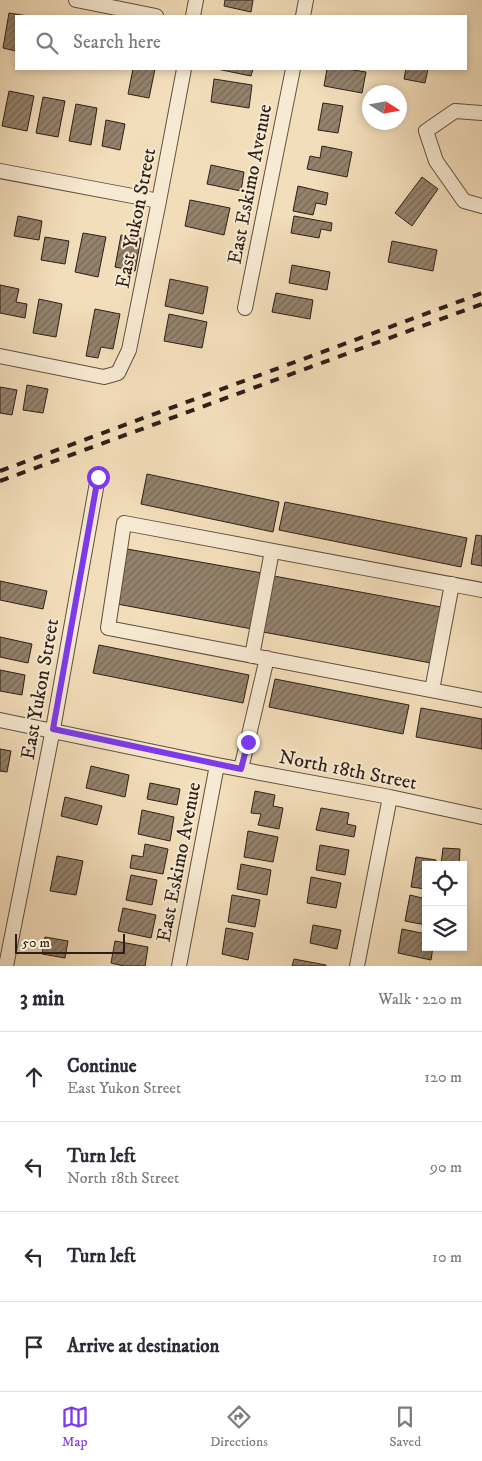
<!DOCTYPE html>
<html lang="en">
<head>
<meta charset="utf-8">
<style>
	body { margin:0; font-family:"IM FELL DW Pica",serif; background:#f7f7f7; color:#2b2b33 }
	.controls { position:absolute; right:15px; bottom:15px; display:grid; overflow:hidden; border-radius:0px; box-shadow:0 2px 8px #0003 }
	.controls button { width:45px; height:45px; display:grid; place-items:center; padding:0; border:0; border-bottom:1px solid #e1e1e2; background:#fff; color:#2b2b33; font:25px sans-serif }
	.compass { position:absolute; left:362px; top:85px; width:45px; height:45px; border-radius:50%; background:#fff; box-shadow:0 2px 8px #0003; rotate:101deg }
	.scale { position:absolute; left:15px; bottom:12px; width:110px; box-sizing:border-box; padding-left:5px; border:2px solid #2e1f16; border-top:0; font-size:14px; line-height:18px; white-space:nowrap; color:#2e1f16; -webkit-text-stroke:4px #f7ead3; paint-order:stroke }
	.stop { position:absolute; width:15px; height:15px; margin:-11px; border:4px solid #7c3aed; border-radius:50%; background:#fff }
	.stop.end { background:#7c3aed; border-color:#fff; box-shadow:0 1px 5px #0008 }
	.list { margin:0; padding:0; list-style:none }
	h2 { display:flex; justify-content:space-between; align-items:center; height:65px; margin:0; padding:0 20px; font-size:21px }
	h2 small { font-size:16px; font-weight:400; color:#7c7c81 }
	.list li { display:grid; grid-template-columns:32px 1fr auto; gap:15px; align-items:center; box-sizing:border-box; height:90px; padding:0 20px; border-top:1px solid #e1e1e2 }
	.list b { display:block; font-size:19px; white-space:nowrap }
	.list p { margin:0; font-size:16px; white-space:nowrap; color:#7c7c81 }
	.list em { font-size:16px; font-style:normal; color:#7c7c81 }
	.icon { flex:none; width:28px; height:28px; fill:none; stroke:currentColor; stroke-width:2; stroke-linecap:round; stroke-linejoin:round }
	.map { position:relative; flex:none; width:482px; height:966px; overflow:hidden }
	.search { position:absolute; background:#fff; box-shadow:0 2px 8px #0003; left:15px; right:15px; top:15px; height:55px; display:flex; align-items:center; gap:12px; box-sizing:border-box; padding:0 18px; border-radius:0px; color:#7c7c81; font-size:19px }
	.sheet { height:425px; background:#fff }
	nav { display:flex; justify-content:space-around; align-items:center; box-sizing:border-box; height:70px; border-top:1px solid #e1e1e2; background:#fff; font-size:14px; color:#7c7c81 }
	nav a { display:grid; justify-items:center; gap:2px }
	nav .on { color:#7c3aed }
	.map>svg:first-child { display:block }
	.building { fill:url(#building-hatch); stroke:#2e1f16 }
	.lines { fill:none; stroke-linecap:round; stroke-linejoin:round }
	.minor-casing { stroke:#5f4f3f; stroke-width:16 }
	.minor { stroke:#f7ead3; stroke-width:14 }
	.rail { stroke:#2e1f16; stroke-width:4; stroke-dasharray:9 9; stroke-linecap:butt }
	.route { stroke:#7c3aed; stroke-width:6 }
	.labels { text-anchor:middle; stroke-width:4; stroke-linejoin:round; paint-order:stroke }
	.street-label { font-size:20px; fill:#2e1f16; stroke:#f7ead3 }
</style>
</head>
<body>
<div class="map">
<svg width="482" height="966" viewBox="0 0 482 966">
	<defs>
		<pattern id="building-hatch" width="6" height="6" patternUnits="userSpaceOnUse" patternTransform="scale(1.25)"><rect width="6" height="6" fill="#94826c"/><path d="M-1 1l2-2M0 6l6-6M5 7l2-2" fill="none" stroke="#796a58"/></pattern>
	</defs>
	<rect width="100%" height="100%" fill="#f3debb"/>
	<filter id="stains"><feTurbulence type="fractalNoise" baseFrequency=".004" numOctaves="4"/><feColorMatrix values="0 0 0 0 .2 0 0 0 0 .09 0 0 0 0 .02 0 0 0 .5 -.17"/></filter>
	<radialGradient id="worn" r=".72"><stop offset=".6" stop-color="#630" stop-opacity="0"/><stop offset="1" stop-color="#630" stop-opacity=".3"/></radialGradient>
	<path class="building" d="M225,0h28l-2,12 -27,-6z
		M9,13l19,3h-12v35l-13,-3z
		M133,69h22l-6,29 -21,-4z
		M217,69h36l-2,7z
		M327,69h19l20,3 -4,21 -38,-7z
		M406,69h22l-3,14 -21,-4z
		M214,79l38,6 -3,23 -38,-6z
		M9,91l25,5 -7,35 -25,-5z
		M43,97l22,4 -7,36 -22,-4z
		M323,103l20,3 -5,27 -20,-3z
		M76,104l21,4 -6,37 -22,-4z
		M106,120l19,4 -5,26 -18,-4z
		M322,146l30,6 -5,25 -40,-8 3,-13 10,2z
		M211,165l33,7 -3,19 -34,-7z
		M422,177l16,12 -26,37 -17,-13z
		M298,186l30,7 -2,12 -10,-2 -3,12 -20,-4z
		M190,200l40,8 -6,27 -39,-9z
		M18,216l24,5 -3,19 -25,-4z
		M294,216l38,7 -1,8 -10,-2 -2,9 -28,-5z
		M83,233l23,4 -8,40 -23,-5z
		M121,235l20,3 -6,33 -20,-4z
		M45,237l24,4 -4,23 -24,-4z
		M392,241l45,9 -4,21 -45,-9z
		M292,265l38,7 -3,18 -38,-7z
		M170,279l38,8 -5,27 -38,-8z
		M0,285l19,4 -3,13 11,2 -2,14 -25,-5z
		M276,293l37,7 -3,19 -38,-7z
		M39,299l23,5 -6,33 -23,-4z
		M95,309l25,5 -7,35 -12,-2 -3,11 -12,-2z
		M169,314l38,8 -5,26 -38,-7z
		M27,385l21,4 -5,24 -20,-3z
		M0,387l17,3 -5,25 -12,-2z
		M147,474l132,28 -6,30 -132,-28z
		M285,502l182,36 -6,29 -182,-37z
		M476,535l6,1v30l-11,-2z
		M127,549l135,24 -10,56 -135,-25z
		M274,576l167,31 -10,56 -168,-31z
		M0,581l47,10 -4,18 -43,-9z
		M0,637l32,7 -4,19 -28,-6z
		M99,645l150,30 -6,28 -150,-30z
		M0,670l25,5 -3,20 -22,-4z
		M275,679l134,26 -6,29 -134,-27z
		M421,708l61,11v30l-66,-12z
		M0,749l11,2 -4,21 -7,-1z
		M91,766l38,9 -4,22 -39,-9z
		M150,783l30,6 -3,16 -30,-6z
		M255,791l20,4 -2,11 10,2 -4,21 -21,-4 3,-11 -10,-1z
		M65,797l37,9 -5,19 -36,-9z
		M321,808l28,5 -2,11 9,2 -2,11 -38,-7z
		M142,810l32,7 -4,24 -32,-7z
		M248,831l30,6 -5,25 -29,-5z
		M145,844l23,5 -5,25 -33,-6 2,-13 11,2z
		M320,845l29,5 -4,25 -29,-5z
		M443,848l17,1 -1,16h-18z
		M57,856l26,5 -7,34 -26,-4z
		M416,857l20,3v5h-10v24l-15,-2z
		M241,864l30,6 -4,25 -30,-6z
		M131,875l26,5 -5,25 -26,-5z
		M311,877l30,6 -5,25 -29,-5z
		M232,895l28,5 -5,27 -27,-5z
		M410,895l16,4v26l-21,-4z
		M123,908l33,7 -5,23 -33,-7z
		M313,925l28,5 -4,19 -27,-6z
		M226,928l27,5 -5,27 -26,-6z
		M402,929l24,5v13h7l-2,13 -33,-7z
		M45,937l23,4 -3,17 -23,-4z
		M115,941l33,6 -3,19h-21l-13,-3z
		M294,959l32,6v1h-34z"/>
	<g class="lines">
		<g class="minor-casing">
			<path id="minor" d="M76,0l80,16
				M193,16l3,-16
				M303,16l3,-16
				M482,113l-27,-2 -29,20 10,30 28,40 18,5
				M0,171l159,30
				M245,308l48,-239
				M0,356l104,21 14,-4 11,-23 30,-149 25,-132
				M482,590l-358,-67 -16,105 374,72
				M252,656l20,-105
				M432,690l20,-106
				M0,720l217,45 173,32 92,20
				M241,769l26,-111
				M6,966l47,-237 45,-252
				M179,966l38,-201
				M357,966l33,-169"/>
		</g>
		<use href="#minor" class="minor"/>
		<path class="rail" d="M0,471l482,-178
			M0,481l482,-177"/>
	</g>
	<g class="lines">
		<path class="route" d="M98,477l-45,252 188,40 7,-27"/>
	</g>
	<g class="labels">
		<g class="street-label">
			<text transform="translate(249 184) rotate(-79)" y="7">East Eskimo Avenue</text>
			<text transform="translate(135 218) rotate(-79)" y="7">East Yukon Street</text>
			<text transform="translate(39 689) rotate(-80)" y="7">East Yukon Street</text>
			<text transform="translate(348 769) rotate(11)" y="7">North 18th Street</text>
			<text transform="translate(178 862) rotate(-79)" y="7">East Eskimo Avenue</text>
		</g>
	</g>
	<rect width="100%" height="100%" filter="url(#stains)"/>
	<rect width="100%" height="100%" fill="url(#worn)"/>
</svg>
<div class="controls">
<button><svg class="icon" aria-label="locate" viewBox="0 0 24 24"><circle cx="12" cy="12" r="6"/><path d="M12 2v4M12 18v4M2 12h4M18 12h4"/></svg></button>
<button><svg class="icon" aria-label="layers" viewBox="0 0 24 24"><path d="M12 4l9 5-9 5-9-5zM3 14l9 5 9-5"/></svg></button>
</div>
<svg class="compass" viewBox="-18 -18 36 36"><path d="M0-13l5 13h-10z" fill="#e53935"/><path d="M0 13l5-13h-10z" fill="#7c7c81"/></svg>
<div class="scale">50 m</div>
<div class="stop" style="left:98px;top:477px"></div>
<div class="stop end" style="left:248px;top:742px"></div>
<div class="search"><svg class="icon" aria-label="search" viewBox="0 0 24 24"><circle cx="10" cy="10" r="6"/><path d="M15 15l6 6"/></svg>Search here</div>
</div>
<section class="sheet">
<h2>3 min<small>Walk · 220 m</small></h2>
<ul class="list">
<li><svg class="icon" aria-label="ahead" viewBox="0 0 24 24"><path d="M12 20V5M6 11l6-6 6 6"/></svg><div><b>Continue</b><p>East Yukon Street</p></div><em>120 m</em></li>
<li><svg class="icon" aria-label="left" viewBox="0 0 24 24"><path d="M17 20v-9H6M10 6l-5 5 5 5"/></svg><div><b>Turn left</b><p>North 18th Street</p></div><em>90 m</em></li>
<li><svg class="icon" aria-label="left" viewBox="0 0 24 24"><path d="M17 20v-9H6M10 6l-5 5 5 5"/></svg><div><b>Turn left</b></div><em>10 m</em></li>
<li><svg class="icon" aria-label="arrive" viewBox="0 0 24 24"><path d="M6 21V4h12l-3 4 3 4H6"/></svg><div><b>Arrive at destination</b></div></li>
</ul>
</section>
<nav>
<a class="on"><svg class="icon" aria-label="map" viewBox="0 0 24 24"><path d="M3 6l6-2 6 2 6-2v14l-6 2-6-2-6 2zM9 4v14M15 6v14"/></svg>Map</a>
<a><svg class="icon" aria-label="directions" viewBox="0 0 24 24"><path d="M12 3l9 9-9 9-9-9zM9 14v-3h6M13 9l2 2-2 2"/></svg>Directions</a>
<a><svg class="icon" aria-label="saved" viewBox="0 0 24 24"><path d="M7 4h10v16l-5-4-5 4z"/></svg>Saved</a>
</nav>
</body>
</html>
